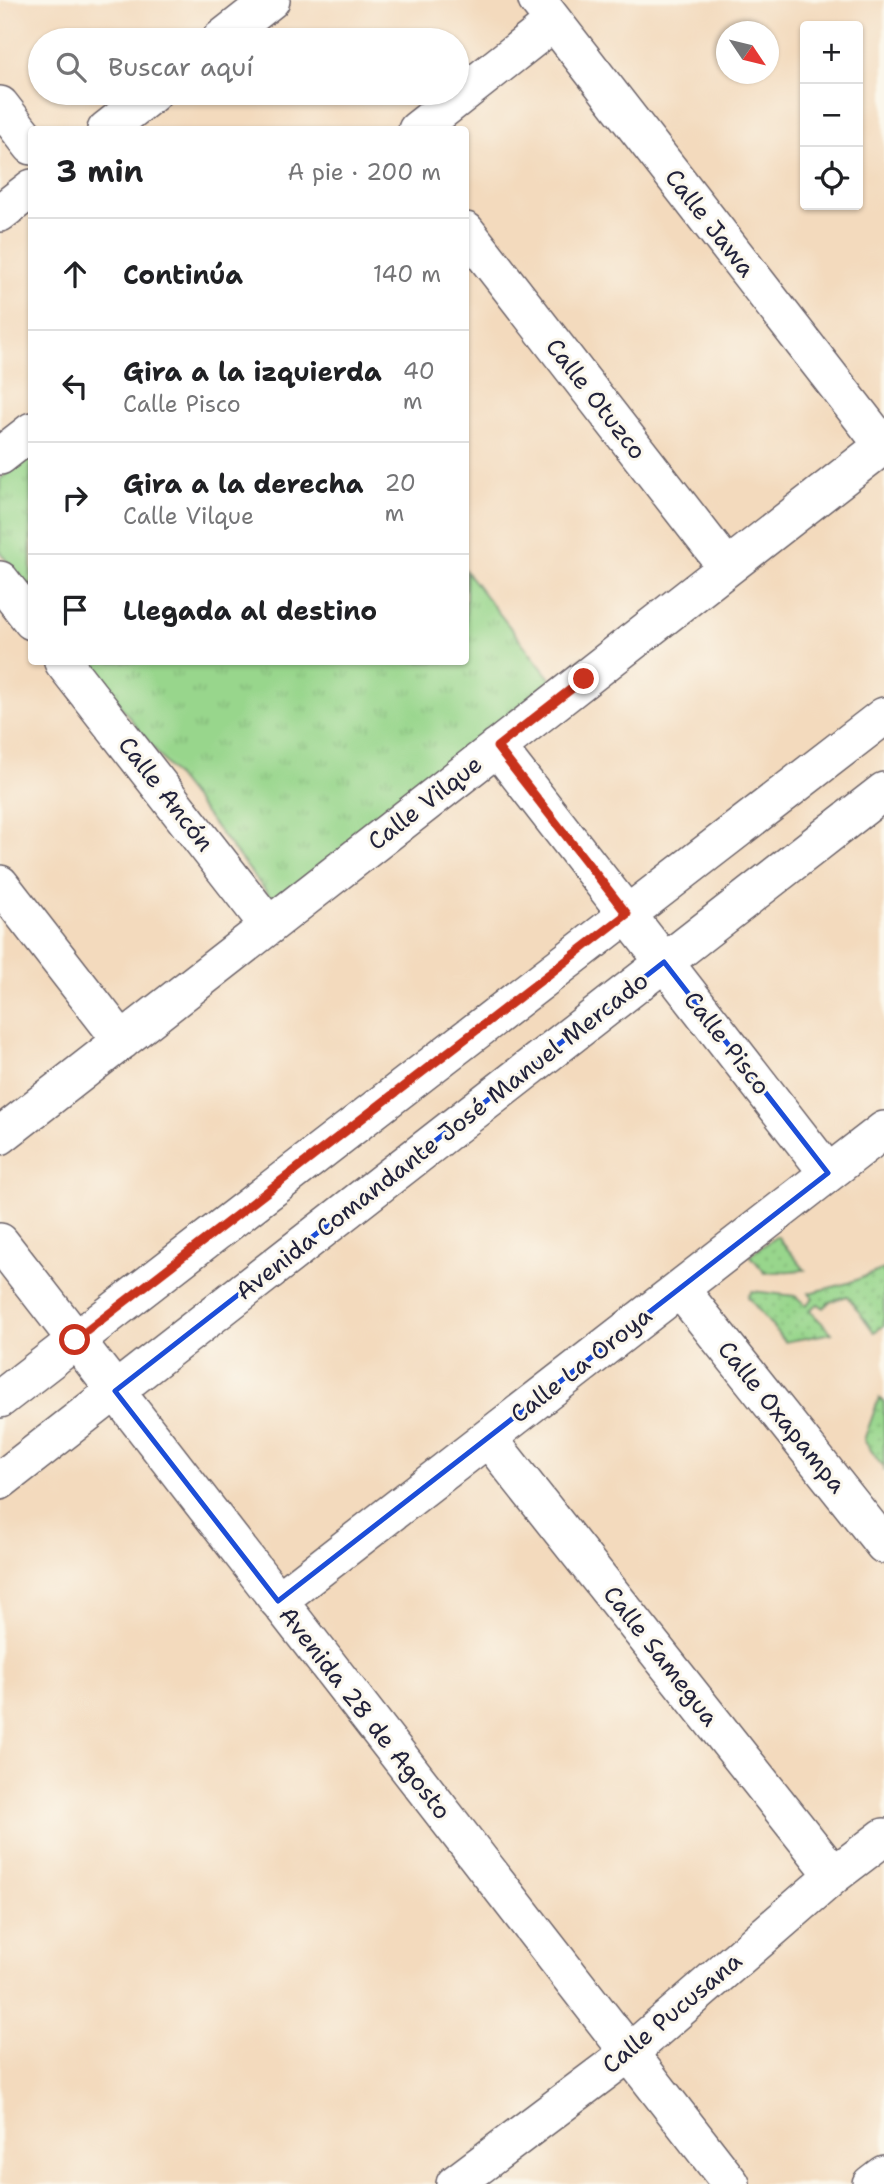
<!DOCTYPE html>
<html lang="es">
<head>
<meta charset="utf-8">
<style>
	body { margin:0; font-family:"Shantell Sans",sans-serif; background:#f2f2f2; color:#202124 }
	.controls { position:absolute; right:21px; top:21px; display:grid; overflow:hidden; border-radius:7px; box-shadow:0 2px 5px #0004 }
	.controls button { width:63px; height:63px; display:grid; place-items:center; padding:0; border:0; border-bottom:2px solid #e0e0e0; background:#fff; color:#202124; font:35px sans-serif }
	.compass { position:absolute; left:716px; top:21px; width:63px; height:63px; border-radius:50%; background:#fff; box-shadow:0 2px 5px #0004; rotate:125deg }
	.stop { position:absolute; width:21px; height:21px; margin:-16px; border:5px solid #c8321e; border-radius:50%; background:#fff }
	.stop.end { background:#c8321e; border-color:#fff; box-shadow:0 2px 7px #0008 }
	.list { margin:0; padding:0; list-style:none }
	h2 { display:flex; justify-content:space-between; align-items:center; height:91px; margin:0; padding:0 28px; font-size:30px }
	h2 small { font-size:23px; font-weight:400; color:#757577 }
	.list li { display:grid; grid-template-columns:46px 1fr auto; gap:21px; align-items:center; box-sizing:border-box; height:112px; padding:0 28px; border-top:2px solid #e0e0e0 }
	.list b { display:block; font-size:26px; white-space:nowrap }
	.list p { margin:0; font-size:23px; white-space:nowrap; color:#757577 }
	.list em { font-size:23px; font-style:normal; color:#757577 }
	.icon { flex:none; width:38px; height:38px; fill:none; stroke:currentColor; stroke-width:2; stroke-linecap:round; stroke-linejoin:round }
	.map { position:relative; flex:none; width:884px; height:2184px; overflow:hidden }
	.search { position:absolute; background:#fff; box-shadow:0 2px 5px #0004; left:28px; top:28px; width:441px; height:77px; display:flex; align-items:center; gap:18px; box-sizing:border-box; padding:0 24px; border-radius:38px; color:#757577; font-size:26px }
	.panel { position:absolute; background:#fff; box-shadow:0 2px 5px #0004; left:28px; top:126px; width:441px; height:539px; border-radius:7px }
	.map>svg:first-child { display:block }
	.grass { fill:url(#grass-dots); stroke:#5d7c64; stroke-width:2 }
	.park { fill:url(#park-tufts); stroke:#5d7c64; stroke-width:2 }
	.lines { fill:none; stroke-linecap:round; stroke-linejoin:round }
	.minor-casing { stroke:#6b6268; stroke-width:40 }
	.minor { stroke:#fff; stroke-width:37 }
	.route { stroke:#c8321e; stroke-width:9 }
	.marked { fill:none; stroke:#1d4ed8; stroke-width:5; stroke-linejoin:round }
	.labels { text-anchor:middle; stroke-width:6; stroke-linejoin:round; paint-order:stroke }
	.street-label { font-size:24px; fill:#22223b; stroke:#fbf7ec }
</style>
</head>
<body>
<div class="map">
<svg width="884" height="2184" viewBox="0 0 884 2184">
	<defs>
		<pattern id="grass-dots" width="8" height="8" patternUnits="userSpaceOnUse" patternTransform="scale(1.75)"><rect width="8" height="8" fill="#98d68c"/><path d="M2 2h.1M6 6h.1" fill="none" stroke="#83b77a" stroke-width="1.8" stroke-linecap="round"/></pattern>
		<pattern id="park-tufts" width="24" height="20" patternUnits="userSpaceOnUse" patternTransform="scale(1.75)"><rect width="24" height="20" fill="#98d68c"/><path d="M3 7l-1-3M5 7V3M7 7l1-3M15 17l-1-3M17 17v-4M19 17l1-3" fill="none" stroke="#83b77a"/></pattern>
	</defs>
	<rect width="100%" height="100%" fill="#fbf7ec"/>
	<filter id="ink" filterUnits="userSpaceOnUse"><feTurbulence type="fractalNoise" baseFrequency=".0143" numOctaves="2"/><feDisplacementMap in="SourceGraphic" scale="14" xChannelSelector="R" yChannelSelector="G"/><feConvolveMatrix kernelMatrix="1 2 1 2 8 2 1 2 1" color-interpolation-filters="sRGB"/></filter>
	<filter id="wash" filterUnits="userSpaceOnUse"><feTurbulence type="fractalNoise" baseFrequency=".00686" numOctaves="4" result="noise"/><feDisplacementMap in="SourceGraphic" scale="28" xChannelSelector="R" yChannelSelector="G"/><feGaussianBlur stdDeviation="1.57" result="paint"/><feColorMatrix in="noise" values="0 0 0 0 0 0 0 0 0 0 0 0 0 0 0 0 0 1.4 0 .05"/><feComposite in="paint" operator="in"/></filter>
	<g filter="url(#wash)">
		<rect width="100%" height="100%" fill="#f3dabd"/>
		<path class="grass" d="M777,1236l28,34 -40,3 -15,-18z
			M884,1269v57l-10,6 -27,-36 -18,6 -5,6 -6,-4 -9,6 23,23 -47,9 -37,-45 4,-6 43,5 11,9 7,-7 -4,-5 39,-10z
			M879,1398l5,4v67l-20,-29z"/>
		<path class="park" d="M31,454v138l-31,-40v-73z
			M466,571l89,114 -279,219 -190,-242h380z"/>
	</g>
	<g filter="url(#ink)">
		<g class="lines">
			<g class="minor-casing">
				<path id="minor" d="M537,0l346,445
					M220,40l51,-40
					M0,105l32,41
					M106,130l47,-37
					M417,130l137,-108
					M0,213l32,-25
					M466,231l261,336
					M0,456l32,-25
					M0,580l32,41
					M63,662l206,264
					M497,747l331,426
					M0,884l122,157
					M0,1136l884,-691
					M0,1242l731,942
					M680,1289l204,256
					M0,1399l884,-683
					M488,1438l346,437
					M0,1481l884,-690
					M278,1601l606,-471
					M455,2184l174,-131 205,-178 50,-38
					M871,2184l13,-10"/>
			</g>
			<use href="#minor" class="minor"/>
		</g>
	</g>
	<g class="lines" filter="url(#ink)">
		<path class="route" d="M75,1340l552,-426 -130,-167 87,-68"/>
	</g>
	<path class="marked" d="M664,962l164,211 -550,428 -163,-210z"/>
	<g class="labels">
		<g class="street-label">
			<text transform="translate(710 223) rotate(52)" y="8">Calle Jawa</text>
			<text transform="translate(596 399) rotate(52)" y="8">Calle Otuzco</text>
			<text transform="translate(166 794) rotate(52)" y="8">Calle Ancón</text>
			<text transform="translate(425 803) rotate(-38)" y="8">Calle Vilque</text>
			<text transform="translate(727 1043) rotate(52)" y="8">Calle Pisco</text>
			<text transform="translate(442 1136) rotate(-38)" y="8">Avenida Comandante José Manuel Mercado</text>
			<text transform="translate(581 1365) rotate(-38)" y="8">Calle La Oroya</text>
			<text transform="translate(782 1417) rotate(51)" y="8">Calle Oxapampa</text>
			<text transform="translate(661 1656) rotate(52)" y="8">Calle Samegua</text>
			<text transform="translate(365 1713) rotate(52)" y="8">Avenida 28 de Agosto</text>
			<text transform="translate(672 2013) rotate(-40)" y="8">Calle Pucusana</text>
		</g>
	</g>
</svg>
<div class="controls">
<button>+</button>
<button>−</button>
<button><svg class="icon" aria-label="locate" viewBox="0 0 24 24"><circle cx="12" cy="12" r="6"/><path d="M12 2v4M12 18v4M2 12h4M18 12h4"/></svg></button>
</div>
<svg class="compass" viewBox="-18 -18 36 36"><path d="M0-13l5 13h-10z" fill="#e53935"/><path d="M0 13l5-13h-10z" fill="#757577"/></svg>
<div class="stop" style="left:75px;top:1340px"></div>
<div class="stop end" style="left:584px;top:679px"></div>
<div class="search"><svg class="icon" aria-label="search" viewBox="0 0 24 24"><circle cx="10" cy="10" r="6"/><path d="M15 15l6 6"/></svg>Buscar aquí</div>
<section class="panel">
<h2>3 min<small>A pie · 200 m</small></h2>
<ul class="list">
<li><svg class="icon" aria-label="ahead" viewBox="0 0 24 24"><path d="M12 20V5M6 11l6-6 6 6"/></svg><div><b>Continúa</b></div><em>140 m</em></li>
<li><svg class="icon" aria-label="left" viewBox="0 0 24 24"><path d="M17 20v-9H6M10 6l-5 5 5 5"/></svg><div><b>Gira a la izquierda</b><p>Calle Pisco</p></div><em>40 m</em></li>
<li><svg class="icon" aria-label="right" viewBox="0 0 24 24"><path d="M7 20v-9h11M14 6l5 5-5 5"/></svg><div><b>Gira a la derecha</b><p>Calle Vilque</p></div><em>20 m</em></li>
<li><svg class="icon" aria-label="arrive" viewBox="0 0 24 24"><path d="M6 21V4h12l-3 4 3 4H6"/></svg><div><b>Llegada al destino</b></div></li>
</ul>
</section>
</div>
</body>
</html>
